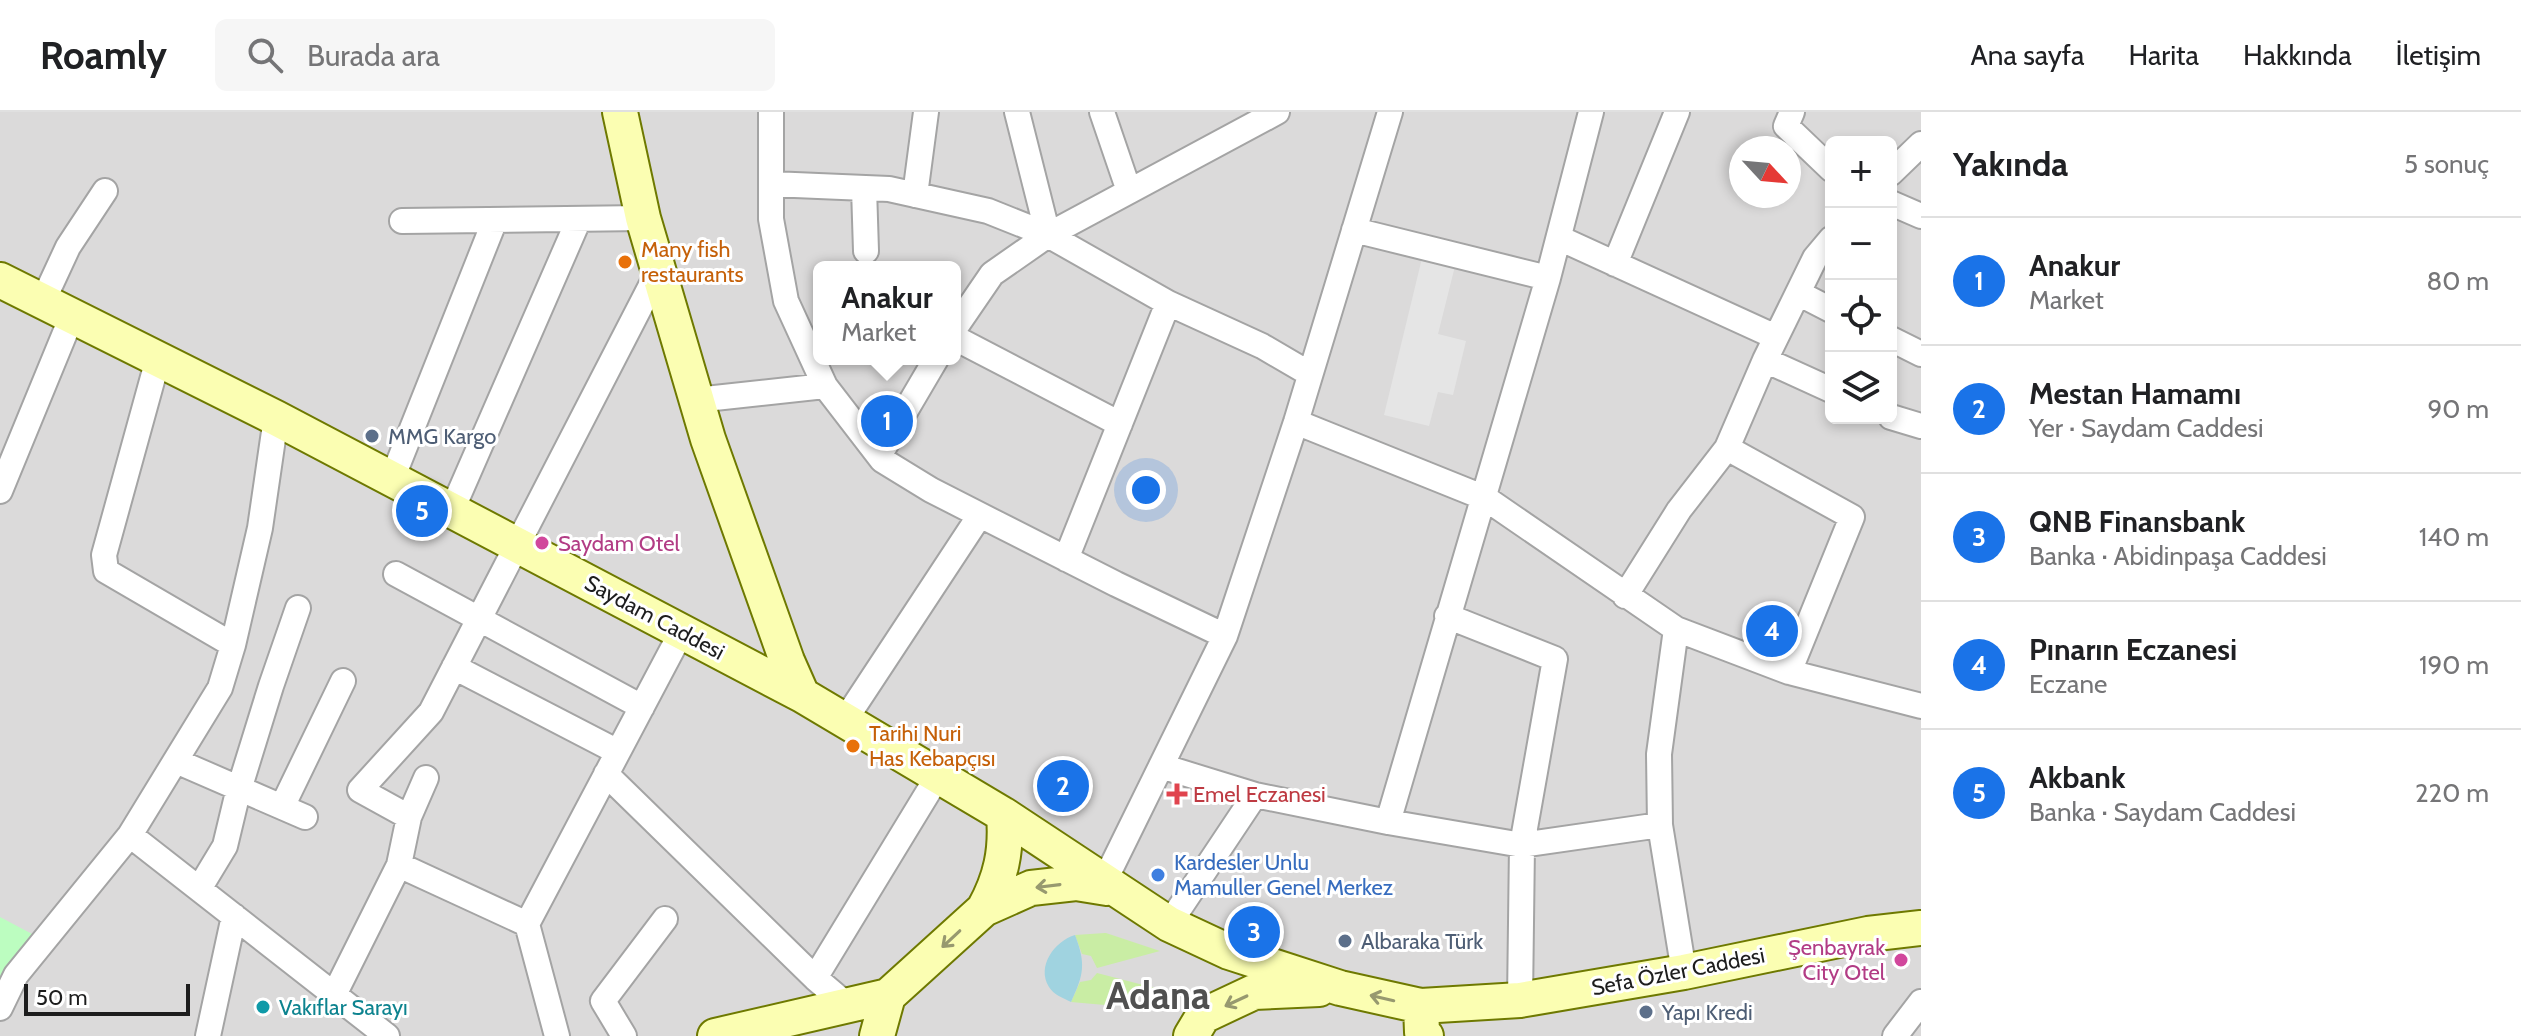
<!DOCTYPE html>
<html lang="tr">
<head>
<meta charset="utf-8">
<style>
	body { margin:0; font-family:Cabin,sans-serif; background:#f6f6f6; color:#202124 }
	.controls { position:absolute; right:24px; top:24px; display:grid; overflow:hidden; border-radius:12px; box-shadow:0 4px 12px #0003 }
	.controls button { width:72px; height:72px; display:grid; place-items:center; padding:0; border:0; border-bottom:2px solid #e0e0e0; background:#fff; color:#202124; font:40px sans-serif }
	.compass { position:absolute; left:1729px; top:24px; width:72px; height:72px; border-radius:50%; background:#fff; box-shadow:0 4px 12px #0003; rotate:116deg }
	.scale { position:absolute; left:24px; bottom:20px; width:166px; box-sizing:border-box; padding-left:8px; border:4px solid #1d1d1d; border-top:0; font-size:22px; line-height:28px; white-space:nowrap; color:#1d1d1d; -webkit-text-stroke:6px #fff; paint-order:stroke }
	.you { position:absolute; left:1146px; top:378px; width:28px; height:28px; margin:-20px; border:6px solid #fff; border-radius:50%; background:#1a73e8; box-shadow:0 0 0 12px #1a73e833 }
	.badge { display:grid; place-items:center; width:52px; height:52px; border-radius:50%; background:#1a73e8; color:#fff; font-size:26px; font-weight:700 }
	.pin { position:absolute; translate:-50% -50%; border:4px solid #fff; box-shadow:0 2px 8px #0006 }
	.popup { position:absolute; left:813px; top:149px; width:148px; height:104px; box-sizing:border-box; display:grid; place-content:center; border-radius:12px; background:#fff; filter:drop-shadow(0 2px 6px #0005); font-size:26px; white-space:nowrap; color:#757577 }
	.popup b { font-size:30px; color:#202124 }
	.popup::after { content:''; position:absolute; left:50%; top:100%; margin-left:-16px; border:16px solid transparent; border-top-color:#fff }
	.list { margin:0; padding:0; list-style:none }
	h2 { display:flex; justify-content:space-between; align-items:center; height:104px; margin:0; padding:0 32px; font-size:34px }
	h2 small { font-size:26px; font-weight:400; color:#757577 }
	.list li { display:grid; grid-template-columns:52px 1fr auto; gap:24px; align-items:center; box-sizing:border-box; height:128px; padding:0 32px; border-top:2px solid #e0e0e0 }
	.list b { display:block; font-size:30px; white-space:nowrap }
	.list p { margin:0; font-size:26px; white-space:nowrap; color:#757577 }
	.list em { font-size:26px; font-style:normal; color:#757577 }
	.icon { flex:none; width:44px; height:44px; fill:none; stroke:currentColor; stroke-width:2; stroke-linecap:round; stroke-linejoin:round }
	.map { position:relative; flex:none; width:1921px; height:924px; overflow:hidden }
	header { display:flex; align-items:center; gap:48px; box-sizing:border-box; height:112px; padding:0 40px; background:#fff; border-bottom:2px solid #e0e0e0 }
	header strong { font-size:38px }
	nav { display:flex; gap:44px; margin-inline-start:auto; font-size:28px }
	.search { width:560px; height:72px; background:#f6f6f6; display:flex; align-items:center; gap:20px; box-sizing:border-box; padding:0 28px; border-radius:12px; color:#757577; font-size:30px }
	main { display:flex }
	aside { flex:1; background:#fff }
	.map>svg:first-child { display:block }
	.residential { fill:#dbdada; fill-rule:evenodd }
	.grass { fill:#c9eda4 }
	.park { fill:#bcfdc0 }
	.parking { fill:#e5e5e5 }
	.water { fill:#a0d3e0 }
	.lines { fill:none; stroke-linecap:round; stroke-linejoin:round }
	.minor-casing { stroke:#a4a4a4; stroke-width:28 }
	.secondary-casing { stroke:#6e7900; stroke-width:38 }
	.minor { stroke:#fff; stroke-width:24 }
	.secondary { stroke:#fbfeb2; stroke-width:34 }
	.oneway { stroke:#97996f }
	.food-dot { fill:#e8710a; stroke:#fff; stroke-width:3 }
	.service-dot { fill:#5c6f8a; stroke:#fff; stroke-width:3 }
	.hotel-dot { fill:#d1479c; stroke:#fff; stroke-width:3 }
	.health-dot { fill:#e0444e; stroke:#fff; stroke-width:3 }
	.shop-dot { fill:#3f7fe0; stroke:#fff; stroke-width:3 }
	.culture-dot { fill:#0f9aa8; stroke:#fff; stroke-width:3 }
	.labels { text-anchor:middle; stroke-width:6; stroke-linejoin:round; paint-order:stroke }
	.food-label { font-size:22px; fill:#c56008; stroke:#fff; text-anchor:start }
	.service-label { font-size:22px; fill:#4e5e75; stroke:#fff; text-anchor:start }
	.hotel-label { font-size:22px; fill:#b23c85; stroke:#fff; text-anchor:start }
	.street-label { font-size:22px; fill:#1d1d1d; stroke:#fff }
	.health-label { font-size:22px; fill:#be3a42; stroke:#fff; text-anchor:start }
	.shop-label { font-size:22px; fill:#366cbe; stroke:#fff; text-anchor:start }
	.culture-label { font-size:22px; fill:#0d838f; stroke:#fff; text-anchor:start }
	.town-label { font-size:38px; font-weight:bold; fill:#505050; stroke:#fff }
</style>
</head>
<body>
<header>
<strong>Roamly</strong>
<div class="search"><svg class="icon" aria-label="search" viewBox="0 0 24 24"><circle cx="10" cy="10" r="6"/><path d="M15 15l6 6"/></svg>Burada ara</div>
<nav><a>Ana sayfa</a><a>Harita</a><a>Hakkında</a><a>İletişim</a></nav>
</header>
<main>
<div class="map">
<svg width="1921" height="924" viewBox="0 0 1921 924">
	<rect width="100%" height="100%" fill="#efebe2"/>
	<path class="residential" d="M0,0h1921v924h-1921zM1831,30h60v276h-60zM1741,36h48v48h-48zM819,155h136v92h-136z"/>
	<path class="grass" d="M1105,821h1l54,18 -63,17 -6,-12 -9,-2 -7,-19z
		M1097,861l58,15 -50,17 -34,-3 9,-20 11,-2z"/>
	<path class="park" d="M0,805l34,18 -34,65z"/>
	<path class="parking" d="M1423,142l33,8 -18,72 28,7 -13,54 -15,-3 -9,34 -45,-11z"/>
	<path class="water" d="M1075,823c11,29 9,39 -4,67 -8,-4 -17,-7 -22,-15 -13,-21 6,-46 26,-52z"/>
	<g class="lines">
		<g class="minor-casing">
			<path id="minor" d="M771,0v107l15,82 39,85 57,74 49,30 49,25 136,69 109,52
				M1017,0l31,123
				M1102,0l27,79
				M1792,0l-6,14 45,43
				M1891,61l30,-29
				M771,72l118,5 99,22 60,24 120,68 94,43 48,28
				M864,76l2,63
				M915,83l11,-83
				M1891,91l30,13
				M402,109l241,-3
				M1354,118l194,48
				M1559,126l217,99
				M1615,152l62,-152
				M1798,181l33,17
				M43,189l25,-54 37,-56
				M955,216l37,-54 56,-39 229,-123
				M955,226l165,86
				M1891,227l30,15
				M158,247l-54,196 2,16 127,74
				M1765,248l66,30
				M696,288l129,-14
				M1891,305l30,9
				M1296,310l189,76 191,131 113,43 132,34
				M1727,336l125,69 -63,155
				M879,344l57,-97
				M392,367l103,-259
				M0,379l72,-175
				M452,398l127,-291
				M1066,447l102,-256
				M396,462l246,133
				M1625,484l54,-86 48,-62 38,-88 50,-102 16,-19
				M1447,504l108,43 -33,186 -2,155
				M1676,517l-17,125 1,71 24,147
				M454,555l164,85
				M845,608l135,-205
				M176,649l129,56
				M1161,654l94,29 133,27 134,23 138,-20
				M606,662l209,204 33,28
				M282,695l61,-126
				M409,705l-49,-27 71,-78 227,-440
				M1388,710l160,-544 43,-166
				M130,723l257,201
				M399,753l128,59
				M1104,770l121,-246 71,-214 94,-310
				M199,777l26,-43 12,-50 34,-110 27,-78
				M1169,812l86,-129
				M815,866l123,-202
				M334,883l65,-130 10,-48 17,-39
				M0,896l16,-33 114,-140 90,-147 13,-43 27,-117 16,-110
				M208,924l26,-120
				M557,924l-30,-112 155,-293
				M624,924l-21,-35 62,-82
				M1895,924l26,-34"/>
		</g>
		<g class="secondary-casing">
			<path id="secondary" d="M620,0l23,106 65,221 79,222 15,34
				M0,168l276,138 526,277 202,120 165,109 60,28 111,36 81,18 99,-6 164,-28 184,-38 53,-6
				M984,797c17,-31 23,-58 20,-94
				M1421,894l1,26 4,4
				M715,924l173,-40 96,-87 47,-21 45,-5 31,5
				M877,924l11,-40
				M1191,924l12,-20 51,-24 65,-3"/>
		</g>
		<use href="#minor" class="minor"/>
		<use href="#secondary" class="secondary"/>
	</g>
	<defs><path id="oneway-shaft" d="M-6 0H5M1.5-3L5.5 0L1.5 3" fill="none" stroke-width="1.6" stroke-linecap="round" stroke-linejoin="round" transform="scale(2)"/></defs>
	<g class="oneway">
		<use href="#oneway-shaft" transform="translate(1048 774) rotate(173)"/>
		<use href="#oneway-shaft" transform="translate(951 827) rotate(137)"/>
		<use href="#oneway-shaft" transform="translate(1382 886) rotate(-167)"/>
		<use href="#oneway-shaft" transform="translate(1236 889) rotate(155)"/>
	</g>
	<g class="food-dot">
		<circle cx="625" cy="150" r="8"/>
		<circle cx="853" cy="634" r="8"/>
	</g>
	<g class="service-dot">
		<circle cx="372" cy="324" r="8"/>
		<circle cx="1345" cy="829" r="8"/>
		<circle cx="1646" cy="900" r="8"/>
	</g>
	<g class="hotel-dot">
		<circle cx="542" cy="431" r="8"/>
		<circle cx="1901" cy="848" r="8"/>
	</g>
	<path class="health-dot" d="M1173 670h8v8h8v8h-8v8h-8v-8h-8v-8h8z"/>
	<circle class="shop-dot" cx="1158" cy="763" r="8"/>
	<circle class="culture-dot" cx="263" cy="895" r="8"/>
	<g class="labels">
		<g class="food-label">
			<text x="641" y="145">Many fish<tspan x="641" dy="25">restaurants</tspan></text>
			<text x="869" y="629">Tarihi Nuri<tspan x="869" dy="25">Has Kebapçısı</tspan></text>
		</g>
		<g class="service-label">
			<text x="388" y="332">MMG Kargo</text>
			<text x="1361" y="837">Albaraka Türk</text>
			<text x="1662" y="908">Yapı Kredi</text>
		</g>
		<g class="hotel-label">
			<text x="558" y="439">Saydam Otel</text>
			<text x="1885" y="843" text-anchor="end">Şenbayrak<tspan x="1885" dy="25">City Otel</tspan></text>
		</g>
		<g class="street-label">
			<text transform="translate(655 505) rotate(28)" y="8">Saydam Caddesi</text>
			<text transform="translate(1678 859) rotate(-11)" y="8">Sefa Özler Caddesi</text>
		</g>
		<g class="health-label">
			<text x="1193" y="690">Emel Eczanesi</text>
		</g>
		<g class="shop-label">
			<text x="1174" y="758">Kardesler Unlu<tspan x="1174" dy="25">Mamuller Genel Merkez</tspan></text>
		</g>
		<g class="culture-label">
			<text x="279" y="903">Vakıflar Sarayı</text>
		</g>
		<g class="town-label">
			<text x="1158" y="897">Adana</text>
		</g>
	</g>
</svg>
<div class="controls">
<button>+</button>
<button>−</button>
<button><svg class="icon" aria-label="locate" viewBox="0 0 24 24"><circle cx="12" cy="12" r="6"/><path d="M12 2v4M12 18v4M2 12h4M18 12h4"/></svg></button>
<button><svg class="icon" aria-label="layers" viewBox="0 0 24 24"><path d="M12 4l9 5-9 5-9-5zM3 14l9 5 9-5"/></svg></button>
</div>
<svg class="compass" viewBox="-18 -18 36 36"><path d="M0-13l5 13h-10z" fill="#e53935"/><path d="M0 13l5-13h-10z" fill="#757577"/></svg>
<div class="scale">50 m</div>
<div class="you"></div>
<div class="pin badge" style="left:887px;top:309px">1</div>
<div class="popup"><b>Anakur</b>Market</div>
<div class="pin badge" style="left:1063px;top:674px">2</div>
<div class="pin badge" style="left:1254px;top:820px">3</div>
<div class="pin badge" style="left:1772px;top:519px">4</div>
<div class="pin badge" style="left:422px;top:399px">5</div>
</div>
<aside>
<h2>Yakında<small>5 sonuç</small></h2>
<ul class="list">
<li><span class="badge">1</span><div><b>Anakur</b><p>Market</p></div><em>80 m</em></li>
<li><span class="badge">2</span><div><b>Mestan Hamamı</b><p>Yer · Saydam Caddesi</p></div><em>90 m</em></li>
<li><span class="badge">3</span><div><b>QNB Finansbank</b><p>Banka · Abidinpaşa Caddesi</p></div><em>140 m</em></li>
<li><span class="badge">4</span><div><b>Pınarın Eczanesi</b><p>Eczane</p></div><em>190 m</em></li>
<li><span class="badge">5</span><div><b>Akbank</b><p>Banka · Saydam Caddesi</p></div><em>220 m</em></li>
</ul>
</aside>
</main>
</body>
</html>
